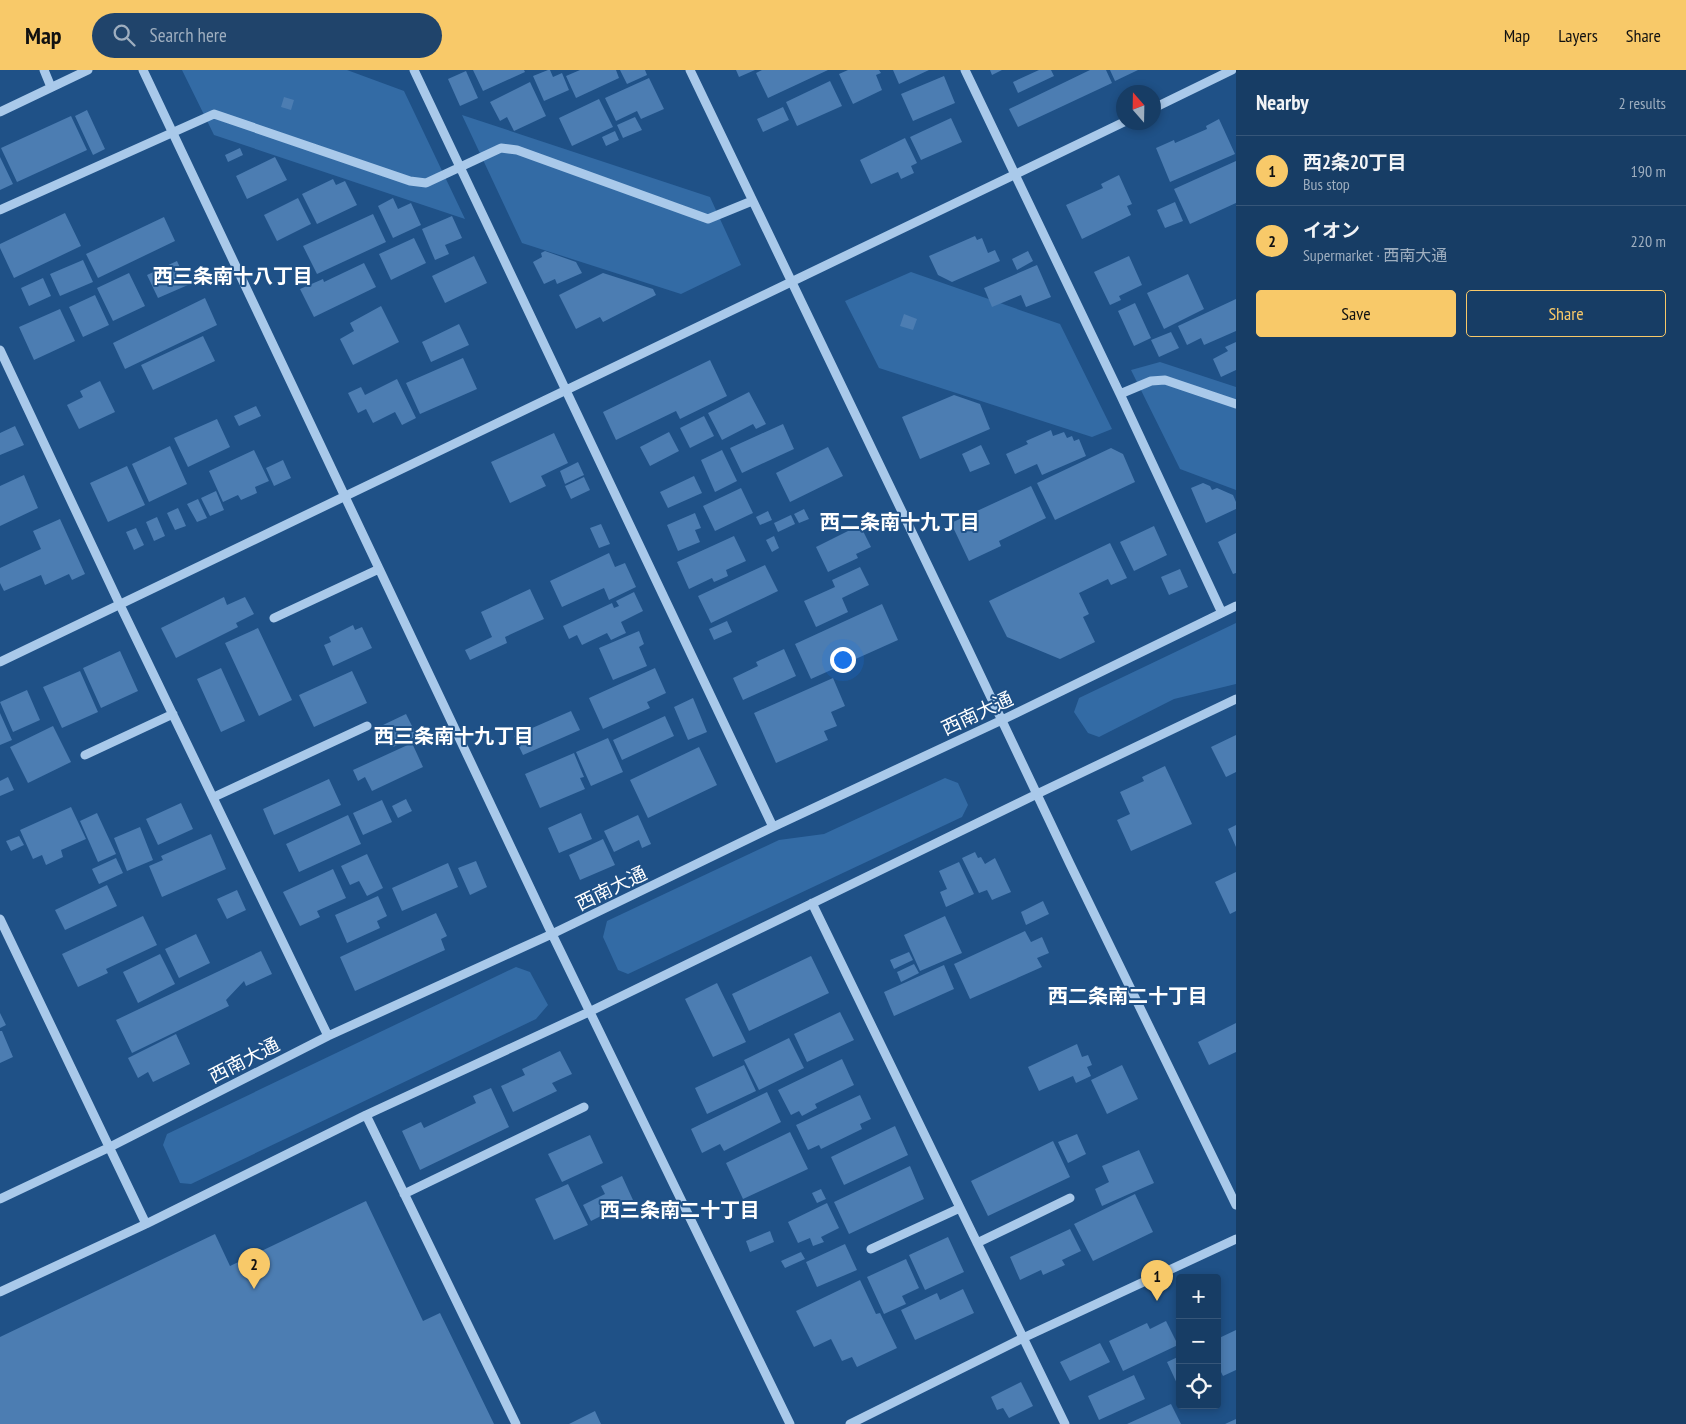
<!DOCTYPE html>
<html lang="en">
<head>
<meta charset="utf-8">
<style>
	body { margin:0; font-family:"PT Sans Narrow","Noto Sans JP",sans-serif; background:#20446b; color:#f1f3f6 }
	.controls { position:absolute; right:15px; bottom:15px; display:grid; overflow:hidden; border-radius:5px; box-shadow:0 2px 8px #0003 }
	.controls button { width:45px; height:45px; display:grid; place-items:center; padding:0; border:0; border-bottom:1px solid #365679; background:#173d65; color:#f1f3f6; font:25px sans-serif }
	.compass { position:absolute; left:1116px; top:15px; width:45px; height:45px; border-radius:50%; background:#173d65; box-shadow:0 2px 8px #0003; rotate:340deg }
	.you { position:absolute; left:842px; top:589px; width:18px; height:18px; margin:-12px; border:4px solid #fff; border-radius:50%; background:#1a73e8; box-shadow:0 0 0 8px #1a73e833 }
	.badge { display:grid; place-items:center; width:32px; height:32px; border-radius:50%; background:#f8c969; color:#111; font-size:16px; font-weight:700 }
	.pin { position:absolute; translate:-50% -41px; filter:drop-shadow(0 1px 2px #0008) }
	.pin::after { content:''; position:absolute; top:26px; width:18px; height:15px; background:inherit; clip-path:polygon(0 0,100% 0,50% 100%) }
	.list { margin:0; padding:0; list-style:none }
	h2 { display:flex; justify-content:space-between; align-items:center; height:65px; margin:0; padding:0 20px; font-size:21px }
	h2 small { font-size:16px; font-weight:400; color:#9eaebf }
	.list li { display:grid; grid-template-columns:32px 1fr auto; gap:15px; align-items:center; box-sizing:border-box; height:70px; padding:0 20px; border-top:1px solid #365679 }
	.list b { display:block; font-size:19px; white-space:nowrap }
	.list p { margin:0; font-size:16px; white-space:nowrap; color:#9eaebf }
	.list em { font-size:16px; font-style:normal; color:#9eaebf }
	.actions { display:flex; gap:10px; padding:15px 20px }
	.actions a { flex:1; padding:11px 0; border:1px solid #f8c969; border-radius:5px; text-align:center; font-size:18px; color:#f8c969 }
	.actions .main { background:#f8c969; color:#111 }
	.icon { flex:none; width:28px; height:28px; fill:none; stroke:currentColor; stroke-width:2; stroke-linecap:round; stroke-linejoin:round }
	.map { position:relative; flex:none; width:1236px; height:1354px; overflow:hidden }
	header { display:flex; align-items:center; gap:30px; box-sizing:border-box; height:70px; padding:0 25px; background:#f8c969; color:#111 }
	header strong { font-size:24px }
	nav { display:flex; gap:28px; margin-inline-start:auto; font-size:18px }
	.search { width:350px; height:45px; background:#20446b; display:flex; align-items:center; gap:12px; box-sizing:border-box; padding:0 18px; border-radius:28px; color:#9eaebf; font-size:19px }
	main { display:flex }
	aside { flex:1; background:#173d65 }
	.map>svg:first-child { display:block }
	.green { fill:#336ba5 }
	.building { fill:#4c7db2 }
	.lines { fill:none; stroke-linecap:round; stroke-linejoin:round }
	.minor { stroke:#a9c9ea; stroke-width:9 }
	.labels { text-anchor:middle; stroke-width:4; stroke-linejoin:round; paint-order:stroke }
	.street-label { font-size:19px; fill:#fff; stroke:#1f5187 }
	.neighbourhood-label { font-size:20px; font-weight:bold; fill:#fff; stroke:#1f5187 }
</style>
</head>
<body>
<header>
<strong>Map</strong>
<div class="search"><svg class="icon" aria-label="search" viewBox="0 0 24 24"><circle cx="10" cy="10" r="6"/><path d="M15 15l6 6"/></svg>Search here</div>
<nav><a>Map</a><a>Layers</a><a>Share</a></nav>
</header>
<main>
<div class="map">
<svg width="1236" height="1354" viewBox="0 0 1236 1354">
	<rect width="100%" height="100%" fill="#1f5187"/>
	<path class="green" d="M182,0h165l57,21 61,128 -251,-84z
		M462,45l248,82 31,68 -60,29 -159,-51z
		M911,202l149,52 52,105 -20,8 -213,-69 -34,-67z
		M1160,292l76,25v103l-56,-21 -49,-99z
		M1236,553v61l-62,15 -75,38 -11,-4 -14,-21 5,-14z
		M945,708l13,5 10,22 -6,12 -334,157 -10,-4 -15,-33 4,-16 172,-81 45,-6z
		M516,897l14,5 18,33 -12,14 -345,165 -11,-1 -17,-38 4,-11z"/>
	<path class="building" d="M473,0h51l1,2 -42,19z
		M548,0h2l3,7 9,-4 7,17 -25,11 -11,-25z
		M580,0h36l3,8 -43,20 -10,-22z
		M620,0h25l2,5 -20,9z
		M736,0h19l-16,7z
		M762,0h66l-60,28 -12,-25z
		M848,0h31l2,3 -5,2 6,15 -29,14 -14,-30z
		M893,0h36l-30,14z
		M990,0h12l-10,5z
		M1039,0h12l3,6 -36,17 -5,-11z
		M1090,0h16l6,13 -94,44 -9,-18z
		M1110,0h28l-23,11z
		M466,1l12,27 -18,8 -12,-27z
		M944,6l11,27 -42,18 -12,-27z
		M649,8l15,31 -23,10 -4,-8 -21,10 -11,-23z
		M830,11l12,25 -45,20 -11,-24z
		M530,12l16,34 -32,15 -7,-14 -7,4 -10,-19z
		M284,27l10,3 -3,10 -10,-3z
		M599,29l14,28 -41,19 -13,-28z
		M783,37l6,13 -26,12 -6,-13z
		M87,40l18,39 -12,6 -18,-39z
		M71,46l16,34 -70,32 -16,-34z
		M635,47l7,13 -19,8 -6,-13z
		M951,48l11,24 -41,18 -11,-23z
		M1219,49l16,35 -65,28 -14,-34 18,-8 1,3 32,-14 -1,-3z
		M615,61l4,9 -13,6 -4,-9z
		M905,68l12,25 -6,3 3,7 -13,6 -3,-7 -27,12 -11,-24z
		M240,78l3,7 -15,7 -3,-7z
		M0,87l13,27 -13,6z
		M275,87l12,23 -40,19 -11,-23z
		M1236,91v42l-46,21 -16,-35z
		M1119,105l13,29 -5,2 4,9 -49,24 -16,-34 37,-17 -2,-4z
		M333,109l3,6 9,-4 12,24 -40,19 -15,-30z
		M298,128l13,26 -34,17 -13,-26z
		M393,128l5,11 13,-6 10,22 -28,13 -15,-32z
		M1175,132l8,19 -18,7 -8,-18z
		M65,143l16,33 -67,32 -14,-30v-4z
		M373,144l13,28 -69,32 -14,-28z
		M452,146l10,22 -17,7 4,9 -14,6 -13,-31z
		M164,147l11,24 -77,37 -12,-24z
		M975,166l2,4 5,-2 6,15 7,-3 5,11 -48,21 -14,-7 -9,-19z
		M414,168l12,25 -35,17 -12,-26z
		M545,181l31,11 6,11 -25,11 -2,-5 -11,5 -11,-22 9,-5 -1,-4z
		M1028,181l5,10 -16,9 -5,-11z
		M474,186l13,27 -42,20 -13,-27z
		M1129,186l13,29 -23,11 2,4 -11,5 -16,-33z
		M83,190l10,22 -33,14 -10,-22z
		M177,191l11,24 -30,13 -11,-23z
		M364,193l12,24 -62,30 -14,-28 23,-10 1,3z
		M1037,195l14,32 -25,10 -5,-12 -29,12 -8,-19z
		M129,203l16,33 -32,15 -16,-33z
		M603,203l50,16 3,6 -53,27 -3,-5 -24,12 -17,-34z
		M1188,204l16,35 -40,20 -17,-36z
		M43,208l8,18 -22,10 -8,-18z
		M95,225l14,30 -26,12 -14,-30z
		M205,228l12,27 -92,44 -12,-26z
		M1236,229v32l-32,14 -3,-7 -14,7 -9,-19z
		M1135,233l16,35 -17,8 -16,-35z
		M381,236l18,36 -46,23 -13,-26 14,-8 -4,-8z
		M60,239l15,32 -41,19 -15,-33z
		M904,244l13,5 -4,11 -13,-4z
		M459,254l10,21 -38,17 -9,-20z
		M1171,262l8,16 -20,9 -8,-17z
		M203,266l12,25 -62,29 -12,-25z
		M1236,272v28l-15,7 -8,-18 15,-8 -3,-4z
		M463,288l14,31 -57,25 -14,-31z
		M710,290l17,36 -47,23 -4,-8 -60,29 -13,-28z
		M397,309l19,39 -14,7 -7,-13 -22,11 -7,-14 -8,4 -10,-20 13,-6 4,8z
		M100,311l15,31 -36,17 -12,-24 16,-8 -3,-6z
		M749,322l17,32 -10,5 -3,-5 -31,16 -14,-27z
		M954,325l26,9 10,25 -70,30 -18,-42z
		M256,336l5,10 -22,10 -5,-10z
		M704,346l10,20 -24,12 -10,-20z
		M217,349l13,28 -42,20 -14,-29z
		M783,354l11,25 -52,24 -12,-25z
		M15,356l9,19 -24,10v-22z
		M1051,360l2,6 11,-4 3,6 5,-2 2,5 5,-2 7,17 -44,19 -5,-11 -22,10 -9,-20 22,-10 -2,-3z
		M669,362l10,19 -29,15 -10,-19z
		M554,363l14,30 -27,13 5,10 -36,17 -19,-41z
		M981,375l9,19 -20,8 -8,-18z
		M170,376l17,38 -38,18 -17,-38z
		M828,377l15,29 -53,26 -14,-29z
		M1111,378l12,6 12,28 -80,38 -18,-37z
		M254,380l15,31 -14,6 2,6 -16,7 -3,-5 -15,7 -14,-31z
		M722,380l15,31 -22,11 -14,-32z
		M283,390l8,18 -17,8 -8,-18z
		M578,392l6,13 -19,9 -5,-13z
		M127,396l18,39 -37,17 -18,-39z
		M24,405l14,33 -38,18v-40z
		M694,406l8,17 -34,15 -8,-16z
		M584,407l6,13 -19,9 -6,-13z
		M1203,413l7,3 2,4 5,-2 16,7 3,7v7l-30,14 -15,-35z
		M1031,416l15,32 -47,23 2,5 -32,15 -18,-38z
		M741,418l12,25 -38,18 -12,-25z
		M216,421l8,19 -14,6 -9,-18z
		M198,429l9,19 -10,4 -10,-18z
		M178,438l8,18 -11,4 -8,-17z
		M804,439l5,10 -10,4 -5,-9z
		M768,441l4,9 -12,5 -4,-8z
		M695,443l6,15 -6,2 5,12 -22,9 -11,-26z
		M791,445l4,9 -17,8 -4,-9z
		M157,447l8,19 -11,5 -8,-19z
		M60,449l25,55 -13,6 -3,-6 -24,11 -4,-10 -37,16 -4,-8v-15l41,-19 -8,-18z
		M601,454l9,20 -11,4 -9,-20z
		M860,455l11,22 -15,7 2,4 -30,14 -12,-25z
		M1154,456l13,29 -33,16 -14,-29z
		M136,458l8,17 -10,5 -8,-18z
		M1236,463v40l-3,1 -15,-32z
		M734,466l12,25 -20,9 2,6 -14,6 -2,-4 -23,11 -12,-27z
		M774,466l5,12 -7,4 -6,-12z
		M1110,473l17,35 -16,7 -3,-6 -29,14 10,21 -6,3 12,25 -35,17 -53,-22 -18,-36z
		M609,483l6,14 10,-4 11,24 -27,13 -5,-12 -42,19 -12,-26z
		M765,495l13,26 -67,32 -13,-27z
		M860,497l9,18 -27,13 6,14 -32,15 -12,-26 31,-14 -3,-7z
		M1180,499l8,18 -19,8 -8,-18z
		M530,519l14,30 -39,18 2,6 -37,17 -5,-10 27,-13 -11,-25z
		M634,522l9,19 -22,11 5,11 -15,7 -4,-7 -25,12 -5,-10 -8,4 -6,-13 49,-23 2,5 5,-2 -3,-5z
		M224,527l3,8 18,-8 9,17 -18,9 2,4 -62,31 -15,-30z
		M882,534l16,36 -87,39 -16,-35z
		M727,551l5,11 -18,8 -5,-11z
		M353,555l2,5 7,-3 10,21 -39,18 -9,-21 7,-3 -2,-5z
		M258,558l34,72 -33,16 -34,-73z
		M639,561l5,13 -5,3 8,19 -34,14 -14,-32z
		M784,579l12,27 -53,24 -10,-22 25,-12 -2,-4z
		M120,581l18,40 -37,17 -18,-40z
		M221,598l24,53 -24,11 -24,-53z
		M655,598l11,25 -19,9 3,6 -47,21 -14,-31z
		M80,601l18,41 -36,16 -19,-41z
		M352,601l15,32 -53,24 -15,-32z
		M833,608l12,28 -14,6 6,14 -13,5 4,9 -52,23 -22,-50z
		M27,620l13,30 -27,12 -13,-30z
		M693,628l14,34 -19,8 -14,-33z
		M571,641l9,19 -57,25 -9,-19z
		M0,643l12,27 -12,5z
		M406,644l11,22 -24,11 -10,-22z
		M665,646l9,20 -52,24 -9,-20z
		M53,656l18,36 -43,21 -18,-36z
		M1236,665v37l-10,5 -15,-30z
		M608,668l15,34 -32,14 -15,-34z
		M412,673l11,24 -51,24 -7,-14 -7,4 -5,-11z
		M699,677l18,38 -69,33 -18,-38z
		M574,683l10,24 -4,1 5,11 -45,19 -15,-34z
		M1165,696l27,58 -61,27 -14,-31 13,-6 -10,-22 24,-11 -2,-4z
		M8,707l6,13 -14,6v-15z
		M329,709l12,26 -67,30 -11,-26z
		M406,729l6,12 -14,7 -6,-12z
		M382,730l10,22 -29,13 -10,-22z
		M181,733l12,26 -35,16 -12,-26z
		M71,737l15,32 -25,11 2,7 -17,8 -4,-10 -9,4 -13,-29z
		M97,743l19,41 -18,8 -18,-41z
		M581,743l11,26 -33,14 -11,-25z
		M348,745l13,29 -62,28 -13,-28z
		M638,745l13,29 -9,4 -3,-8 -25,12 -10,-21z
		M1236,755v22l-8,-18z
		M140,757l13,33 -26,11 -13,-33z
		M211,764l15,35 -64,28 -13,-31 14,-6 -2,-4z
		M19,766l5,9 -13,6 -5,-10z
		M603,769l12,26 -35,15 -11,-25z
		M975,782l3,6 3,-1 4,7 10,-6 16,34 -19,8 -5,-10 -8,3 -17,-35z
		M367,784l16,34 -16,8 -8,-15 -9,4 -9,-19z
		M116,788l7,15 -24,11 -7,-15z
		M476,791l11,26 -17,8 -12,-27z
		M959,792l15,32 -28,13 -6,-15 7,-3 -8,-18z
		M448,793l10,24 -56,24 -10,-23z
		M333,799l13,29 -29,13 3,6 -20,9 -17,-34z
		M1236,802v39l-6,3 -15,-32z
		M107,815l10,21 -52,24 -10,-20z
		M237,820l9,20 -19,9 -10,-20z
		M378,826l9,20 -10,5 3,7 -33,15 -12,-28z
		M1043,831l6,13 -23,11 -5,-13z
		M436,843l11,23 -6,3 4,11 -90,41 -15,-34z
		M143,846l14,29 -51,24 2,4 -30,14 -16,-33z
		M945,846l17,37 -42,18 -16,-36z
		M1025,861l6,11 11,-5 7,16 -12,5 5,9 -72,32 -16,-35z
		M196,864l14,29 -31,15 -14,-29z
		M261,881l11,23 -26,12 -2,-5 -18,19 3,6 -97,47 -16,-33z
		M909,882l4,8 -19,9 -4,-9z
		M160,884l15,30 -37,19 -15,-31z
		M811,886l18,37 -80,38 -17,-37z
		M914,894l5,9 -18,9 -4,-10z
		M944,895l10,24 -60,27 -10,-24z
		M717,913l29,59 -33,15 -28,-58z
		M840,942l14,28 -47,22 -13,-28z
		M0,943l6,12 -6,3z
		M1236,953v29l-27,13 -11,-23z
		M0,961h2l11,26 -13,6z
		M176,964l14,30 -37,18 -5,-10 -10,6 -10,-20z
		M789,968l15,30 -45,22 -15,-30z
		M1077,974l5,13 6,-2 4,10 -5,2 4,9 -15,7 -3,-7 -34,15 -11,-24z
		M560,981l12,23 -20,9 5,8 -44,21 -12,-26 24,-11 -3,-6z
		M842,989l12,26 -39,19 2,4 -15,8 -3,-5 -8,4 -13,-25z
		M744,995l12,26 -49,23 -12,-26z
		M1122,995l16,34 -31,15 -16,-34z
		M491,1018l18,39 -89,43 -18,-39 19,-9 3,6 52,-25 -3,-7z
		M767,1022l14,30 -57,29 -4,-7 -18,9 -11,-24z
		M860,1025l11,24 -11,5 2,5 -41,20 -2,-4 -11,5 -12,-25z
		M895,1056l13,29 -64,30 -13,-28z
		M790,1062l18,37 -65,30 -17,-36z
		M1077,1064l9,20 -18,9 -10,-21z
		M590,1065l13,28 -41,19 -14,-28z
		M1053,1071l17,36 -82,39 -17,-35z
		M1139,1080l15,33 -52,23 -7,-17 14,-7 -7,-16z
		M910,1096l14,33 -75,35 -15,-32z
		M622,1106l11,24 -42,21 -8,-16 22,-11 -4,-8z
		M568,1114l20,41 -34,15 -19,-41z
		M821,1119l5,10 -9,4 -5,-10z
		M1135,1124l18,38 -60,29 -19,-37z
		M366,1131l57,120 17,-8 54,111h-494v-87l215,-103 15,32z
		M827,1133l12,25 -18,9 3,5 -11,4 -3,-8 -12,5 -10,-21z
		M1070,1159l11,22 -19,9 3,5 -22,10 -2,-5 -21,10 -10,-23z
		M770,1161l4,11 -24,10 -4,-11z
		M948,1167l16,35 -39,18 -16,-35z
		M845,1174l12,26 -40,17 -11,-25z
		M801,1182l4,7 -20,9 -4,-7z
		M906,1189l13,29 -17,8 4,8 -22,10 -17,-37z
		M860,1210l16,34 4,-1 17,35 -40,19 -5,-10 -10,4 -11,-22 -17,8 -18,-36z
		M963,1219l11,24 -59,27 -14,-30 36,-17 3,7z
		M1166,1251l12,24 -55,26 -14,-30 38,-18 3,6z
		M1236,1260v40l-13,6 -3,-6 -3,1v-32z
		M1100,1273l10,19 -40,19 -10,-19z
		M1180,1286v34l-13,-28z
		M1134,1305l11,24 -46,21 -11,-24z
		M1021,1312l12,24 -24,12 -6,-10 -6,2 -6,-13z
		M1171,1334l10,20h-54z
		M595,1341l6,13h-32z
		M1236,1349v5h-11z"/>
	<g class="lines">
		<path class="minor" d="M44,0l7,17
			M143,0l409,864 238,490
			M414,0l359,757
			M690,0l278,579 102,215 166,341
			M965,0l155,324 102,219
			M1154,38l78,-38
			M0,42l88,-42
			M0,140l214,-96 196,67 16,2 75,-35 16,2 191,69 44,-18
			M0,280l120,255 208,431
			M1120,324l31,-13 14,-1 71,24
			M274,548l105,-49
			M0,592l1124,-540
			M85,685l88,-41
			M214,727l153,-71
			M812,833l253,521
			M0,849l146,305
			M366,1045l150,309
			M404,1124l180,-87
			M0,1129l110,-52 218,-111 224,-102 221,-107 229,-107 234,-114
			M977,1173l93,-45
			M871,1179l89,-41
			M0,1222l146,-68 220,-109 225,-104 446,-217 199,-95
			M850,1354l173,-86 213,-99"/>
	</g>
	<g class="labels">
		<g class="street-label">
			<text transform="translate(977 643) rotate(-25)" y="7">西南大通</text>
			<text transform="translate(611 818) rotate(-26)" y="7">西南大通</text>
			<text transform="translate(244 990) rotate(-27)" y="7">西南大通</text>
		</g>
		<g class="neighbourhood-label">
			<text x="233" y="213">西三条南十八丁目</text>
			<text x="900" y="459">西二条南十九丁目</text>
			<text x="454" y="673">西三条南十九丁目</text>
			<text x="1128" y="933">西二条南二十丁目</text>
			<text x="680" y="1147">西三条南二十丁目</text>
		</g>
	</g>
</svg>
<div class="controls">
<button>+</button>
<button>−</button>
<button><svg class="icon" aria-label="locate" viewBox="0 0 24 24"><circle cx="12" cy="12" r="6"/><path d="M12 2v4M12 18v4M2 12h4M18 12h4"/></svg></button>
</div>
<svg class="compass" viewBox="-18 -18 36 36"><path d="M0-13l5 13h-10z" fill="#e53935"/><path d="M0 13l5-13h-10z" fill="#9eaebf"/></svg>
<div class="you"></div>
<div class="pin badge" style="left:1157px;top:1231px">1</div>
<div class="pin badge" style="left:254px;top:1219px">2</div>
</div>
<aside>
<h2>Nearby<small>2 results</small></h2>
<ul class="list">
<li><span class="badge">1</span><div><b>西2条20丁目</b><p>Bus stop</p></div><em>190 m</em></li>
<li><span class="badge">2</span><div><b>イオン</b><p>Supermarket · 西南大通</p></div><em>220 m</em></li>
</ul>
<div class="actions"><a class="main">Save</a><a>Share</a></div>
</aside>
</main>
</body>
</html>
